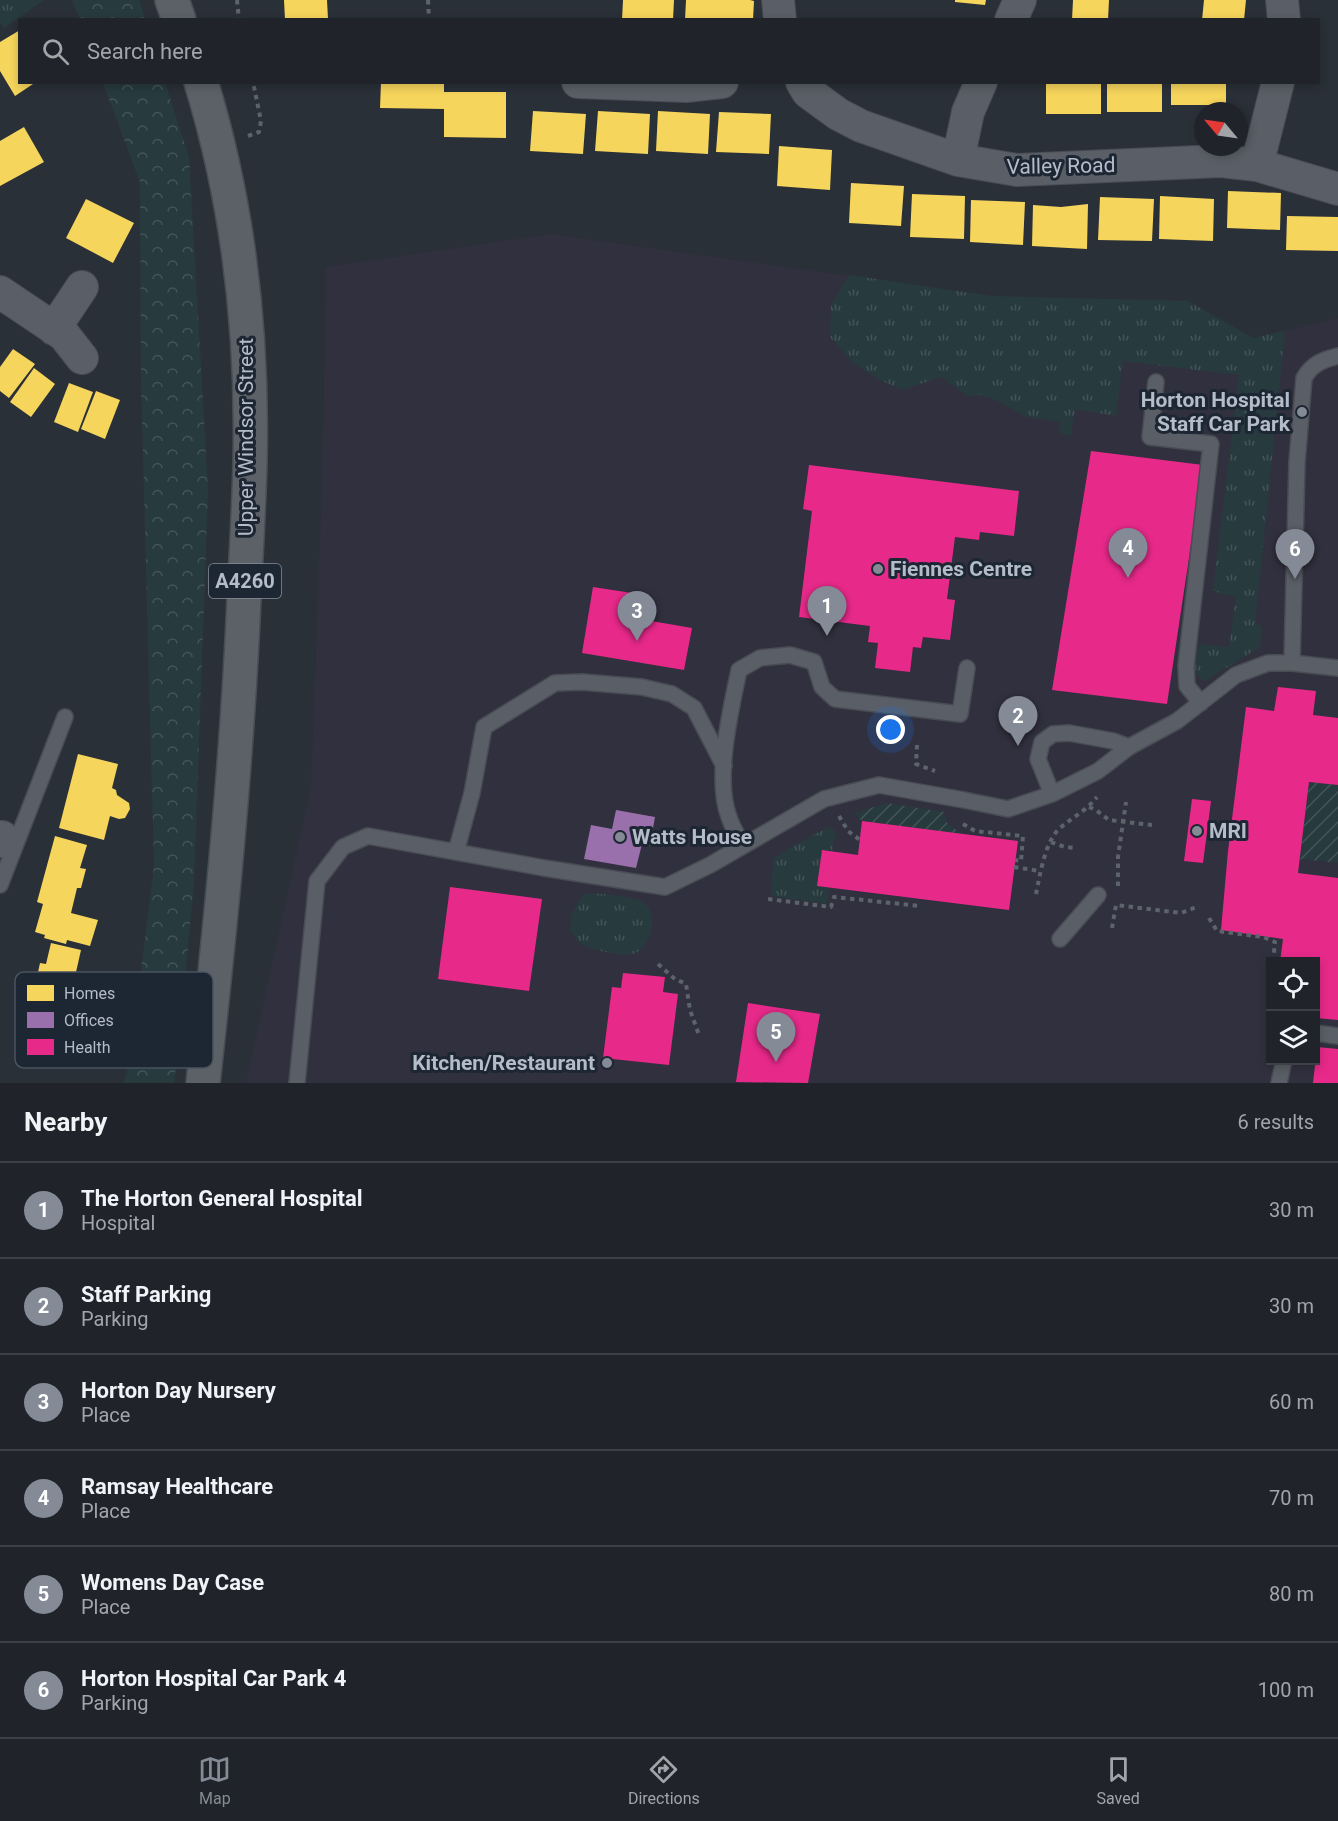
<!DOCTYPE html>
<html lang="en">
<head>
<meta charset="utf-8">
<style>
	body { margin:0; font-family:Roboto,sans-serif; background:#282c32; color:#f1f3f6 }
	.controls { position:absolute; right:18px; bottom:18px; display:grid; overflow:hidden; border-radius:0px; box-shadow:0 3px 9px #0003 }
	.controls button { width:54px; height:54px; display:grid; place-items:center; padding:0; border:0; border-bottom:2px solid #3d4147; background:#20242a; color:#f1f3f6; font:30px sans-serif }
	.compass { position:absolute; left:1194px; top:102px; width:54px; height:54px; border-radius:50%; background:#20242a; box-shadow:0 3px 9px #0003; rotate:299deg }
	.you { position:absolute; left:891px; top:730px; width:21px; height:21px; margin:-15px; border:4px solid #fff; border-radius:50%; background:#1a73e8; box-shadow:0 0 0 9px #1a73e833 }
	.badge { display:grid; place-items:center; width:39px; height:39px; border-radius:50%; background:#848b96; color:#fff; font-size:20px; font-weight:700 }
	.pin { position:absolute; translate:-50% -50px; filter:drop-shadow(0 2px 3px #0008) }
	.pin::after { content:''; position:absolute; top:32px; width:21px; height:18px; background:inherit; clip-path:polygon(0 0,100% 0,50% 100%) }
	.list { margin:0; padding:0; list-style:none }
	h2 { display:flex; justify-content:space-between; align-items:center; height:78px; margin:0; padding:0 24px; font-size:26px }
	h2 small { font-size:20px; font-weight:400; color:#a2a4a8 }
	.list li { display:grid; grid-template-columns:39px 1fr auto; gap:18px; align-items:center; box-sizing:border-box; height:96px; padding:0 24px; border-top:2px solid #3d4147 }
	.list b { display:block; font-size:22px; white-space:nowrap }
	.list p { margin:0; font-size:20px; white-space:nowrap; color:#a2a4a8 }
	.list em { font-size:20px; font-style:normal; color:#a2a4a8 }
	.icon { flex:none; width:33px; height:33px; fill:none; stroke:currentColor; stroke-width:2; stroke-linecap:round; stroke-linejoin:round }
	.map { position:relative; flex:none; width:1338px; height:1083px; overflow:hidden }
	.search { position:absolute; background:#20242a; box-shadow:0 3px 9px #0003; left:18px; right:18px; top:18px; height:66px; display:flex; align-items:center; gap:15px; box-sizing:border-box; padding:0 21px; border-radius:0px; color:#a2a4a8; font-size:22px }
	.sheet { height:654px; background:#20242a }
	nav { display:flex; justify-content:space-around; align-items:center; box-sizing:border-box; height:84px; border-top:2px solid #3d4147; background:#20242a; font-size:16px; color:#a2a4a8 }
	nav a { display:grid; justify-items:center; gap:3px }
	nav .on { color:#848b96 }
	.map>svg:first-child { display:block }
	.medical { fill:#31303e; fill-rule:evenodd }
	.grass { fill:url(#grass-tufts) }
	.forest { fill:url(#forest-crowns) }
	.garden { fill:url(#garden-furrows) }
	.homes { fill:#f6d55c }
	.offices { fill:#9970ab }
	.health { fill:#e7298a }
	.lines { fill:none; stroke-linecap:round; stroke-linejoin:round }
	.service-casing { stroke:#484c53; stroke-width:18 }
	.minor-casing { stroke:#484c53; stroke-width:34 }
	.primary-casing { stroke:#484c55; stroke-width:36 }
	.path { stroke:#5d636a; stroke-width:4; stroke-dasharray:4.5 4.5; stroke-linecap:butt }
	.service { stroke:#5a5e66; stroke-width:15 }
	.minor { stroke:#5a5e66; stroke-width:32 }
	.primary { stroke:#5c6168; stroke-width:33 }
	.poi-dot { fill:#848b96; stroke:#1d2633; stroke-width:2 }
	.labels { text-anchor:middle; stroke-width:6; stroke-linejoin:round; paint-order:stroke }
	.shield { fill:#1d2633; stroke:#878f9c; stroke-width:1.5 }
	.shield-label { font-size:20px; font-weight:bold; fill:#b4bcc9 }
	.street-label { font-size:21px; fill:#b4bcc9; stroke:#1d2633 }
	.poi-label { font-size:21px; font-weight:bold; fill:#b4bcc9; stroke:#1d2633; text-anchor:start }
	.key { fill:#1d2633; stroke:#4a5360; stroke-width:1.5 }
	.key-label { font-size:16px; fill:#b4bcc9 }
</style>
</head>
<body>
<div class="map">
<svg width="1338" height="1083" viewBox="0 0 1338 1083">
	<defs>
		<pattern id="grass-tufts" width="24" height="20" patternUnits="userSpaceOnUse" patternTransform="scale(1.5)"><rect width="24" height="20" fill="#273a3e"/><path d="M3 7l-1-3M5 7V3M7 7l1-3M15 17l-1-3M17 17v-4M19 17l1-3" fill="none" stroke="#445559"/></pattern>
		<pattern id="forest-crowns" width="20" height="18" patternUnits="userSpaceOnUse" patternTransform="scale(1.5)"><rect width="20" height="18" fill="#273a3e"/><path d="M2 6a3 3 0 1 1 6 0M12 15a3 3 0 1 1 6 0" fill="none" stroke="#445559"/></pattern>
		<pattern id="garden-furrows" width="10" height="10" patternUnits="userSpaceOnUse" patternTransform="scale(1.5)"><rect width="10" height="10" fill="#273a3e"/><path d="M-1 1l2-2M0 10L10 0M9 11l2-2" fill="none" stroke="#445559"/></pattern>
	</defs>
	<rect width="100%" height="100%" fill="#2a3038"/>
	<path class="medical" d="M550,234l441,62 197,5 65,37 85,-20v765h-1092l65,-296 11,-303 4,-217zM1270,962h46v98h-46z"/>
	<path class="grass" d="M0,0h44l-40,28 -4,-6z
		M849,275l142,21 197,5 65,37 32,-7 -30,293 7,2 -2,21 -55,34c-16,-6 -8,-24 -6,-37l30,3 7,-51 -15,-2 -8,-4 26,-215 -116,-14 -7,55 -41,-7 -4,27 -12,-3 2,-11 -35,-5 -29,-16 -16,-6 -13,1 -27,-19 -39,13 -24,-11 -24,-15 -24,-27 1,-32z
		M830,826l6,6 -4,19 -10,-1 -5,36 12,2 -2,16 -56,-8 1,-23 2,-2 -2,-11 7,-6z
		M584,893c13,0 50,3 60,10 16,12 7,45 -11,51 -11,3 -40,-4 -50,-9 -5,-3 -10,-10 -13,-14l2,-17z"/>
	<path class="forest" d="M72,0h67l6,19h-65z
		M103,83h62l24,74 19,333 -14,392 -16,170 -4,31h-50l6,-24 24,-193 -13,-487 -1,-197z"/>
	<path class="garden" d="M1309,782l29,3v78l-38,-4z
		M887,803l57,9 3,11 15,11 -100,-13 -8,-8z"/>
	<path class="homes" d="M284,0h43l1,19 -43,1z
		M623,0h51l-1,20h-51z
		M686,0h64l4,1 -1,19h-68z
		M955,0h31l-1,5 -30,-3z
		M1073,0h36l-1,20h-36z
		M1204,0h42l-2,20h-42z
		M20,30v52h16l-21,14 -15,-25v-29z
		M381,82h63v10h62v46l-62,-1v-28l-64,-1z
		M1046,82h55v32h-55z
		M1107,82h55v30h-55z
		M1171,82h55v23h-55z
		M533,111l53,3 -3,40 -53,-3z
		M598,111l52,3 -2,40 -53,-3z
		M658,111l52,3 -2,40 -52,-3z
		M719,112l52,2 -2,40 -53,-2z
		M24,127l20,35 -44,24v-45z
		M779,146l53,4 -2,40 -53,-4z
		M851,183l53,3 -3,40 -52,-3z
		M1228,191l53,2 -1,37 -53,-2z
		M912,194l53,2 -1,43 -54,-2z
		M1160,196l54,3 -1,42 -54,-2z
		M1100,197l54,2 -2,42 -54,-1z
		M86,199l48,24 -21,40 -47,-25z
		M971,200l54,2 -2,43 -53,-3z
		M1088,204l-1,45 -55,-3 1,-41 28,2z
		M1287,216l51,1v34l-52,-1z
		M13,349l22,15 -26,34 -9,-7v-24z
		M34,368l21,16 -24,33 -21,-15z
		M69,383l24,9 -15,40 -24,-10z
		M96,391l24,9 -15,39 -24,-10z
		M78,754l40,10 -6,24 4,2 1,5 12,8 1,6 -5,9 -6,1 -9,-3 -6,24 -45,-12z
		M55,836l32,9 -7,23 6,1 -5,19h-4l-6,25 27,7 -8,26 -23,-6 -1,4 -22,-6 1,-3 -10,-3 8,-28 -6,-2z
		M51,943l30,7 -16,71 -28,-7 5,-21 -8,-2 6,-28 6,1z"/>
	<path class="offices" d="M616,810l39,7 -5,29 -8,-2 -6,24 -52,-9 7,-34 21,4z"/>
	<path class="health" d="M1091,451l112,14 -36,239 -115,-14z
		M809,465l210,26 -5,45 -34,-4 -1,8 -24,-3 -8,62 8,1 -5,40 -27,-3 -2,11 -8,-1 -3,25 -35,-4 3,-25 -10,-1 2,-16 -71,-9 13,-106 -9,-2z
		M593,587l39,6 -4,24 64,11 -8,42 -102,-17z
		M1278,687l38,4 -3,24 25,3v67l-29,-3 -11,91 40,5v142l-22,-2v-56h-36l3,-23 -62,-9 7,-79 18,-144 28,4z
		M1192,799l19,2 -8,62 -19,-2z
		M862,821l156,20 -9,69 -192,-24 5,-36 36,5z
		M450,887l92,12 -13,92 -91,-12z
		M623,973l42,4 -2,15 15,2 -9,71 -66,-7 9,-71 9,1z
		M748,1003l72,11 -12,69 -72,-1z
		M1317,1047l21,2v34h-25z"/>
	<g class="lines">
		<g class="service-casing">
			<path id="service" d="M1156,382l-6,55 61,7 -25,222 1,20 14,17
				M1292,663l5,-201 7,-84c8,-14 18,-18 34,-22
				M1052,794l-14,-35 4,-17 11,-8 16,-1 44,8 16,6
				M743,846c-5,-10 -11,-19 -14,-29 -15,-38 2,-108 10,-147l21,-12 30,-3 24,7 8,25 13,12 125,15 7,-46
				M456,852l16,-59 12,-66 71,-44 27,-1 60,5 30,7 22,14 30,58
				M0,885l65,-168
				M1060,939l38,-44
				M1316,1033l22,3
				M297,1083l20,-202 26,-34 25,-11 176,32 121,19 45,-22 114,-66 55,-14 85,15 44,9 44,-15 46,-23 31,-24 48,-26 59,-46 32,-12h24l46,5
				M1279,1083l5,-23"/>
		</g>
		<g class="minor-casing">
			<path id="minor" d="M778,0l2,20
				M1282,0l2,20
				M1011,20l9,-20
				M578,82l108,4 36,-4
				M802,82l6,10 30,22 23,12 97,34 59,10 204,-9 36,4 81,24
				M958,160l10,-48 13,-30
				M1257,165l21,-83
				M0,292l64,43 18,23
				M54,329l28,-42
				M0,841l2,-4"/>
		</g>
		<g class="primary-casing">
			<path id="primary" d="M172,0l7,20
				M201,82c38,124 52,252 49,380 -1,46 -4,91 -6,137 -7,162 -23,323 -41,484"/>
		</g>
		<path class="path" d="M237,0l2,20
			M428,0l1,20
			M248,136l11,-4 2,-11 -8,-39
			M917,745l-1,19 19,7
			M1089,807l7,3 13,10 43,5
			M839,816l9,15 12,9
			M963,824l12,7 48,5 -2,25 -6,-1
			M1051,842l14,5 11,1
			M1014,867l26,4
			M1118,886v-29l8,-55
			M1036,894c4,-19 9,-53 24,-66 13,-11 27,-18 37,-31
			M768,899l63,8 3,-10 86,9
			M1209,918l8,13 46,6 12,5 -2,20
			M1112,928l4,-23 65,8 18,-7
			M658,964l17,15 11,5 4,26 9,25
			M1270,990l-2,31 2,1"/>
		<use href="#service" class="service"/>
		<use href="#minor" class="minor"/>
		<use href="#primary" class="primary"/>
	</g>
	<g class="poi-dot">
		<circle cx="1302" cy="412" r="6"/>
		<circle cx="878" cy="569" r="6"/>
		<circle cx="1197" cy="831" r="6"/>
		<circle cx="620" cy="837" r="6"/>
		<circle cx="607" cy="1063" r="6"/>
	</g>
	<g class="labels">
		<rect class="shield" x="209" y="564" width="72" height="34" rx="4.5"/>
		<g class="shield-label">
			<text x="245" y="588">A4260</text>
		</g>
		<g class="street-label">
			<text transform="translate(1061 166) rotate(-1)" y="7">Valley Road</text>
			<text transform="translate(246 437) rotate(-90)" y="7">Upper Windsor Street</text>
		</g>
		<g class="poi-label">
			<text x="1290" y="407" text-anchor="end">Horton Hospital<tspan x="1290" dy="24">Staff Car Park</tspan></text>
			<text x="890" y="576">Fiennes Centre</text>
			<text x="1209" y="838">MRI</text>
			<text x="632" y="844">Watts House</text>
			<text x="595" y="1070" text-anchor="end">Kitchen/Restaurant</text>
		</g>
	</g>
	<rect x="15" y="972" width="198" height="96" rx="9" class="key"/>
	<rect x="27" y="985" width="27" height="16" fill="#f6d55c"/>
	<rect x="27" y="1012" width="27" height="16" fill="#9970ab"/>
	<rect x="27" y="1039" width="27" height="16" fill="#e7298a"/>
	<g class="key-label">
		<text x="64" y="999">Homes</text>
		<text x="64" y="1026">Offices</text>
		<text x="64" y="1053">Health</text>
	</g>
</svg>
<div class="controls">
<button><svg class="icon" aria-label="locate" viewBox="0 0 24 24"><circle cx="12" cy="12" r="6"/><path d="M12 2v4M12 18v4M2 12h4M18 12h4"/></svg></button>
<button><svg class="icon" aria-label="layers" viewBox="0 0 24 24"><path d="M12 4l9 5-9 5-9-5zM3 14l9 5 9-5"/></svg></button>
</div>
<svg class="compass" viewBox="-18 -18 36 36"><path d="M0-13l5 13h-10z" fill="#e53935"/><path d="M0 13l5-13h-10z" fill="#a2a4a8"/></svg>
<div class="you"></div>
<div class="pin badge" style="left:827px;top:636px">1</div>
<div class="pin badge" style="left:1018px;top:746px">2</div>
<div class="pin badge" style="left:637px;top:641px">3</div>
<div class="pin badge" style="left:1128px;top:578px">4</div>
<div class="pin badge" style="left:776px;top:1062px">5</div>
<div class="pin badge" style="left:1295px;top:579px">6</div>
<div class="search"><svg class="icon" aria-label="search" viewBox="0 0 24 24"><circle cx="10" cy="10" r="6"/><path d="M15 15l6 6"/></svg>Search here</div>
</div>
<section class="sheet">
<h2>Nearby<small>6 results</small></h2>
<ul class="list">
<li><span class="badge">1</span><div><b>The Horton General Hospital</b><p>Hospital</p></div><em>30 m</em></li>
<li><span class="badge">2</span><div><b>Staff Parking</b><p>Parking</p></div><em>30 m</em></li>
<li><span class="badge">3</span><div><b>Horton Day Nursery</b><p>Place</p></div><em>60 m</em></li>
<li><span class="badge">4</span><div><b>Ramsay Healthcare</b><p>Place</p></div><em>70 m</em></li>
<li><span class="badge">5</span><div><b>Womens Day Case</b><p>Place</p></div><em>80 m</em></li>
<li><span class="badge">6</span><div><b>Horton Hospital Car Park 4</b><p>Parking</p></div><em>100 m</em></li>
</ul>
</section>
<nav>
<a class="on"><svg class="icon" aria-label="map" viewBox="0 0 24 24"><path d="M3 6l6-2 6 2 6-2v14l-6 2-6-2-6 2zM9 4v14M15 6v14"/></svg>Map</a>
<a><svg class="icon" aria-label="directions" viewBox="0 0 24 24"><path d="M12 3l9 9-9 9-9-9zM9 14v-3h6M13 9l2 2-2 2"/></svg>Directions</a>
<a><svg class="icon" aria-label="saved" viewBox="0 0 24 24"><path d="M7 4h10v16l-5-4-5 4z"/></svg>Saved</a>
</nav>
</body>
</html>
